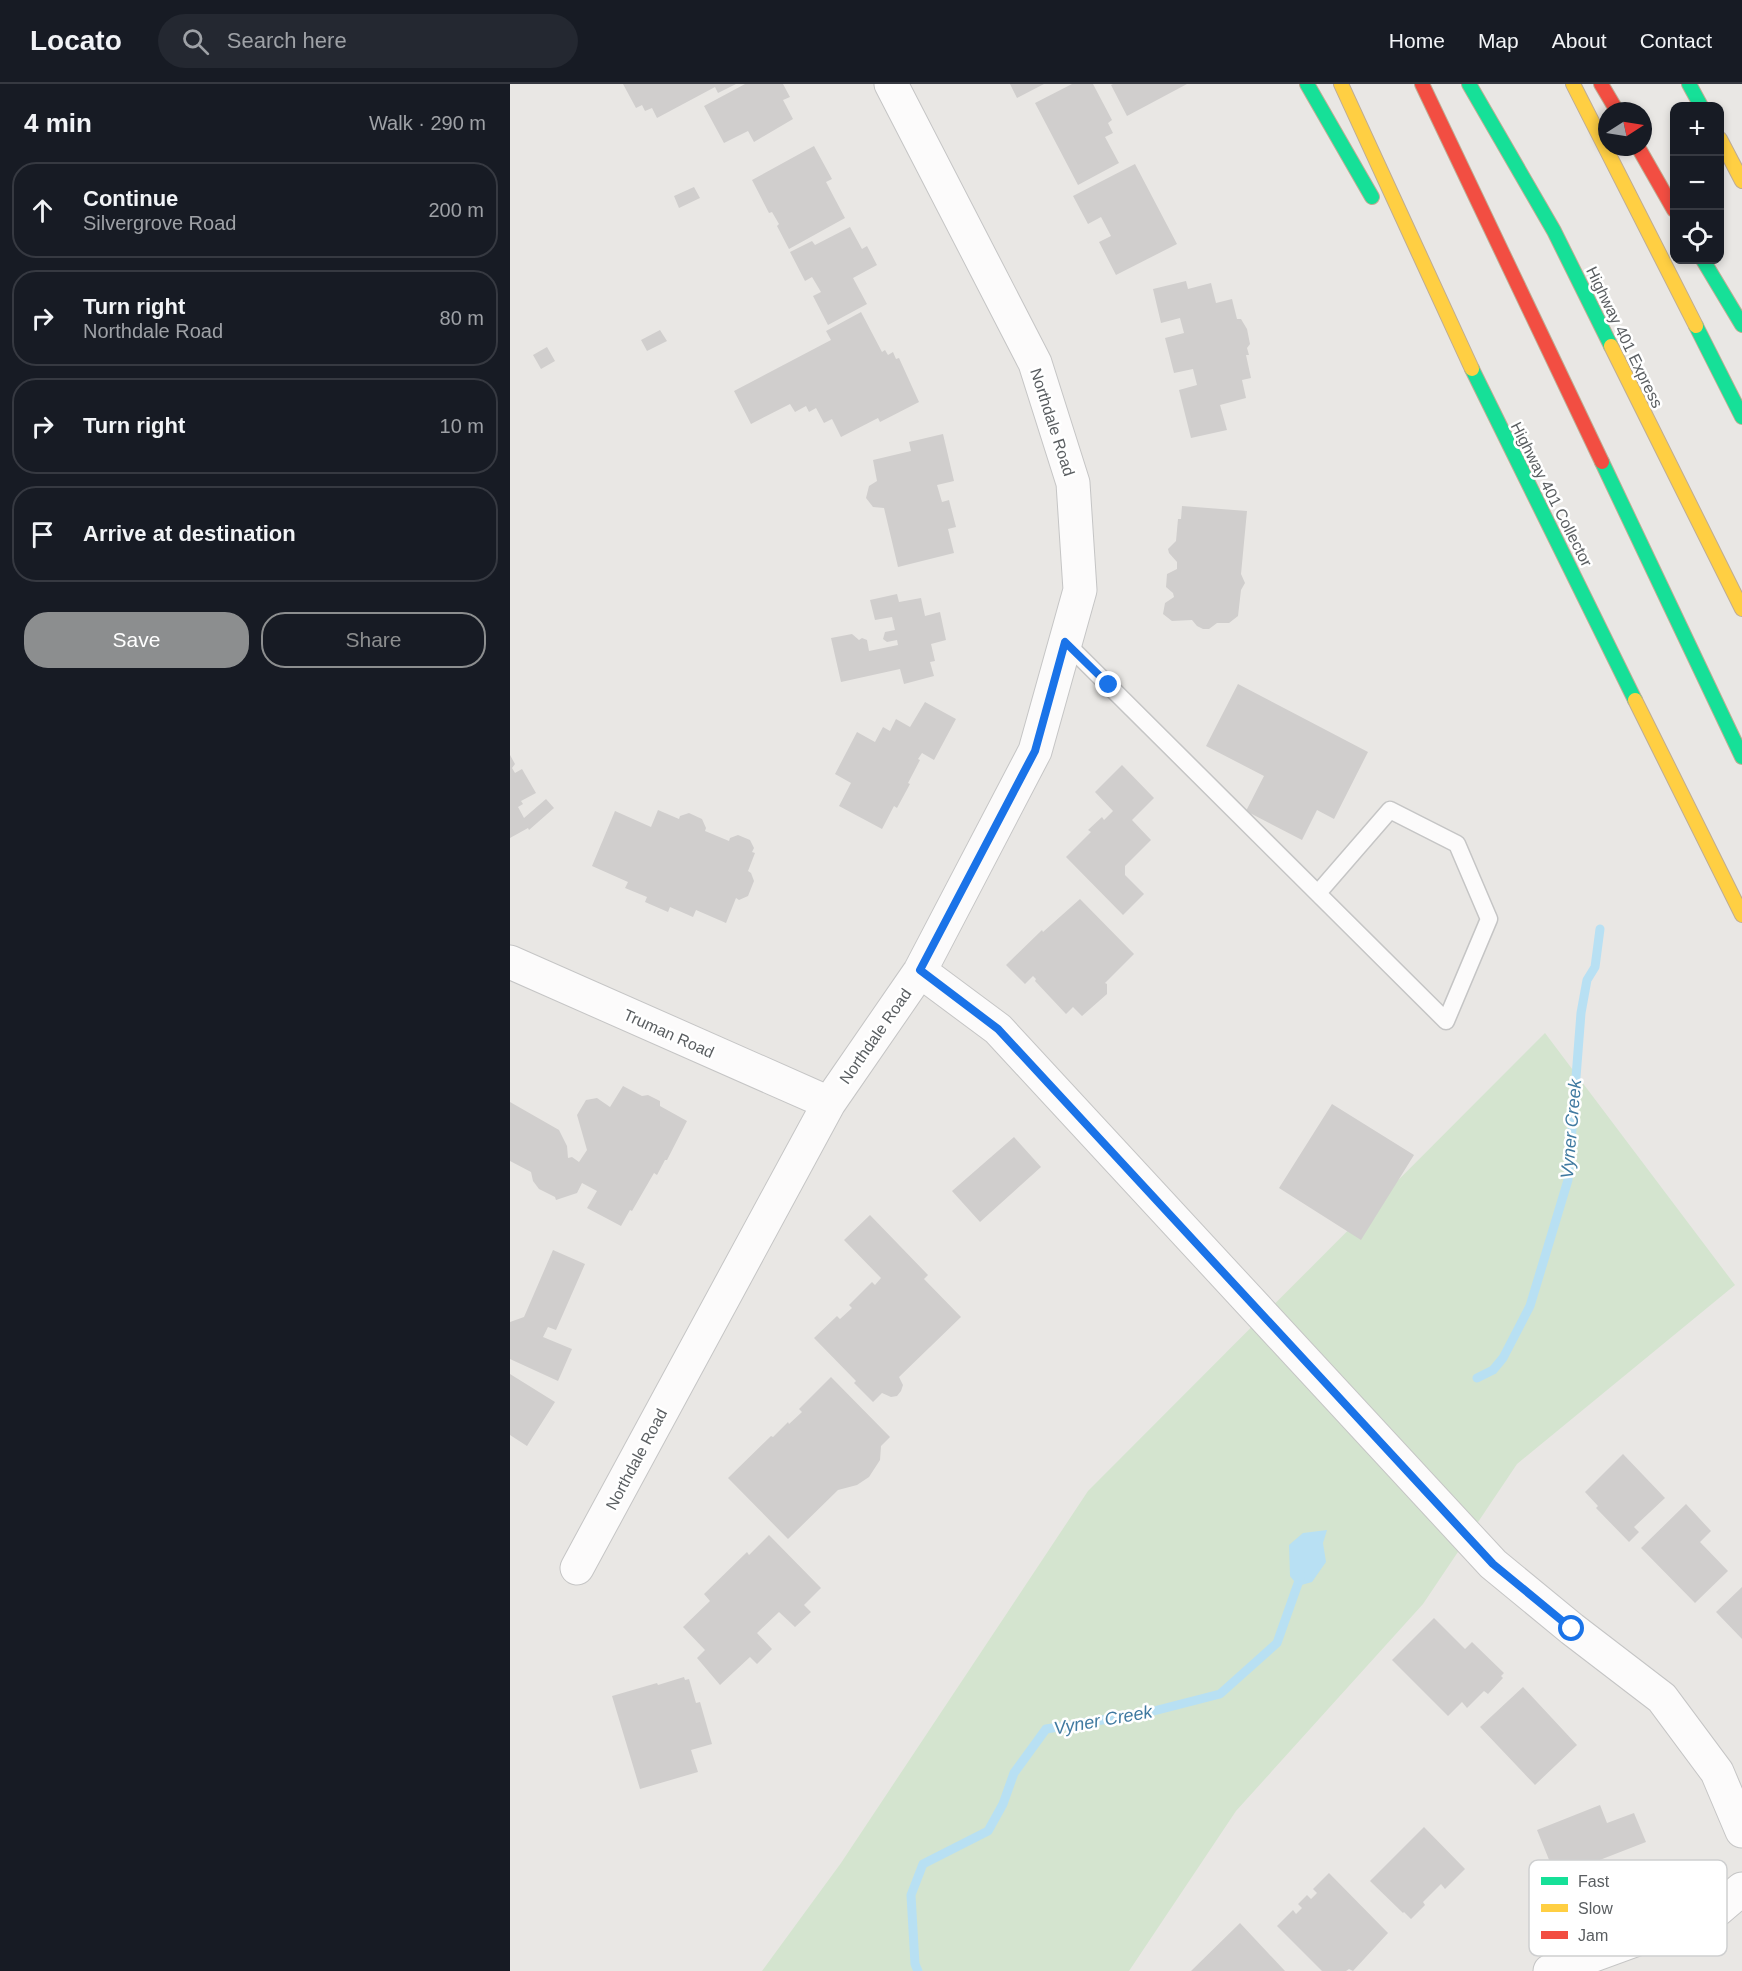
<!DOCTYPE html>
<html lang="en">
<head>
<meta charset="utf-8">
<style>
	body { margin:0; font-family:Arial,sans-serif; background:#242831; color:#f1f3f6 }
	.controls { position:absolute; right:18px; top:18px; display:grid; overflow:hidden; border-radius:12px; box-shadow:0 3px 9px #0003 }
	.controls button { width:54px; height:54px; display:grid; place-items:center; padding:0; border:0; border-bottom:2px solid #363941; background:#171b24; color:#f1f3f6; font:30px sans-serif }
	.compass { position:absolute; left:1088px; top:18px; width:54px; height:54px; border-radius:50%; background:#171b24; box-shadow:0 3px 9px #0003; rotate:78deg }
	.stop { position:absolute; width:18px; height:18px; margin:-14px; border:4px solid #1a73e8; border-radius:50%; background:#fff }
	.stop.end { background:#1a73e8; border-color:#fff; box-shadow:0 2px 6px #0008 }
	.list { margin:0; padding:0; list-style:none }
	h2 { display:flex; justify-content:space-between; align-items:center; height:78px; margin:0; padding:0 24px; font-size:26px }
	h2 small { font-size:20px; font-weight:400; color:#9ea1a6 }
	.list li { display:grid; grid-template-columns:39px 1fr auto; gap:18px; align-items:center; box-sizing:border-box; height:96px; margin:0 12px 12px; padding:0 12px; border:2px solid #363941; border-radius:24px }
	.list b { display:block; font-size:22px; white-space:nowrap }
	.list p { margin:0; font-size:20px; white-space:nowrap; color:#9ea1a6 }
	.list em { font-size:20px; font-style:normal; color:#9ea1a6 }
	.actions { display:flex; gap:12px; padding:18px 24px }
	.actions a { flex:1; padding:14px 0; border:2px solid #8c8e8f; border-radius:24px; text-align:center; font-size:21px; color:#8c8e8f }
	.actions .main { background:#8c8e8f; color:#fff }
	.icon { flex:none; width:33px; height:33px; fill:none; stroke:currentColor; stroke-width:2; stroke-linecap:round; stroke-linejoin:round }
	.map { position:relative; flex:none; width:1232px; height:1887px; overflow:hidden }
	header { display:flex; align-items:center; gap:36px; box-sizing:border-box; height:84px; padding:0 30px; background:#171b24; border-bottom:2px solid #363941 }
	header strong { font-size:28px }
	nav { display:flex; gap:33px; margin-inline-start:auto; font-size:21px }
	.search { width:420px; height:54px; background:#242831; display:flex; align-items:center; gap:15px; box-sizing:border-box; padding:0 21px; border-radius:33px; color:#9ea1a6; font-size:22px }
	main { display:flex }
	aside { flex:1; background:#171b24 }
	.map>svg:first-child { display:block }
	.green { fill:#d4e4cf }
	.water { fill:#b8e0f3 }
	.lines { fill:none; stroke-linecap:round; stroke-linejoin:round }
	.stream { stroke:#b8e0f3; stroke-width:9 }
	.building { fill:#d0cecd }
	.lane-casing { stroke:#c5c5c5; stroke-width:19 }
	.street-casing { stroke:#c5c5c5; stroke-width:35 }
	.fast-casing { stroke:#beac94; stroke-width:16 }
	.slow-casing { stroke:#beac94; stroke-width:16 }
	.jam-casing { stroke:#beac94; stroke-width:16 }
	.lane { stroke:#fcfbfb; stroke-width:16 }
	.street { stroke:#fcfbfb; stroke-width:33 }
	.fast { stroke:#16e098; stroke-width:14 }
	.slow { stroke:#ffcf43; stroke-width:14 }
	.jam { stroke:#f24e42; stroke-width:14 }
	.route { stroke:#1a73e8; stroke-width:8 }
	.labels { text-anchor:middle; stroke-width:5; stroke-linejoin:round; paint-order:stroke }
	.street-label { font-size:16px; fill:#5a5e61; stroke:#fff }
	.water-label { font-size:18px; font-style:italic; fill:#407aa1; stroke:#fff }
	.key { fill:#fff; stroke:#cecfd0; stroke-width:1.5 }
	.key-label { font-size:16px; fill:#5a5e61 }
</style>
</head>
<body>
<header>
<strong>Locato</strong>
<div class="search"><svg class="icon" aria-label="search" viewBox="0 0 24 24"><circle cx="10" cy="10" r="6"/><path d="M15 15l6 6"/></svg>Search here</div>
<nav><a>Home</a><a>Map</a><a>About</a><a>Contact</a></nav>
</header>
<main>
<aside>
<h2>4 min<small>Walk · 290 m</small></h2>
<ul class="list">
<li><svg class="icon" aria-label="ahead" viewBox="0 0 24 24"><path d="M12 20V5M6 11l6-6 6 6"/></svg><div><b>Continue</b><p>Silvergrove Road</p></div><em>200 m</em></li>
<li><svg class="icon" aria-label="right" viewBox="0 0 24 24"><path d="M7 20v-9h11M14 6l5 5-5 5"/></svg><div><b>Turn right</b><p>Northdale Road</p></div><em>80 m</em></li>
<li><svg class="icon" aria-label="right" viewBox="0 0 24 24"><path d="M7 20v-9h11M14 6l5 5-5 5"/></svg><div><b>Turn right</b></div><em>10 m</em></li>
<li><svg class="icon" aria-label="arrive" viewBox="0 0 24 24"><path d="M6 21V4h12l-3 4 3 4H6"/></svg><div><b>Arrive at destination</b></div></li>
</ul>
<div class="actions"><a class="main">Save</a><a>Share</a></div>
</aside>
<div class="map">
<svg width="1232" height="1887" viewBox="0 0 1232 1887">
	<rect width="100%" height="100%" fill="#e9e7e4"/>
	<path class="green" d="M1035,949l190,252 -218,179 -94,140 -187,207 -107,160h-367l79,-108 247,-372z"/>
	<path class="water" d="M817,1446l-4,13 3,19 -14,20 -14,4 -8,-10 -1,-31 14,-12z"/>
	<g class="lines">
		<path class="stream" d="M967,1294l16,-8 10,-12 27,-52 38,-126 13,-167 6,-33 8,-13 5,-38
			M408,1887l-3,-7 -4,-69 12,-31 65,-33 15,-27 11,-31 32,-44 100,-16 74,-19 57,-51 24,-68"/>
	</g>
	<path class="building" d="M113,0h113l-18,9 -3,-6 -58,31 -5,-10 -7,3 -3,-6 -6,3z
		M235,0h38l7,13 -7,3 10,19 -39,23 -6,-11 -24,12 -20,-37z
		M500,0h34l-27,14z
		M562,0h21l19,36 -4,3 5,10 -8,4 14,26 -41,22 -43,-82z
		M603,0h74l-60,32 -16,-31z
		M304,62l18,33 -6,3 19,36 -56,31 -12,-23 2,-2 -7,-12 -3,1 -17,-33z
		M625,80l42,80 -61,31 -17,-33 12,-6 -10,-19 -13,7 -15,-28z
		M184,103l6,11 -21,10 -5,-12z
		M340,143l12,22 5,-3 10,19 -24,13 14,26 -39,21 -15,-29 8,-4 -9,-15 -7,4 -15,-29 22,-11 3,4z
		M676,197l2,8 23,-6 5,20 16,-4 5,20h4l6,10 3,15 -3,4 2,7h-3l5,23 -9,2 4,18 -26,7 7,25 -36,8 -12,-48 18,-5 -4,-16 -19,4 -9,-35 19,-5 -4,-15 -19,5 -8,-34z
		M351,228l21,40 3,-2 3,5 5,-3 3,7 3,-1 20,44 -39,20 -2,-4 -37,19 -9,-18 -8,4 -8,-15 -7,4 -3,-6 -11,6 -5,-8 -39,20 -17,-33 97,-51 -5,-9z
		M150,246l7,11 -20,10 -6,-11z
		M37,263l8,14 -14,8 -8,-14z
		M433,350l11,47 -17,4 5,17 7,-2 7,27 -8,2 6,24 -56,14 -14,-59 -11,-1 -7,-9 3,-12 8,-5 -4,-21 38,-9 -2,-9z
		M672,422l65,5 -6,63 4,9 -4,7 -3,26 -9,7h-12l-8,6h-6l-6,-3 -5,-6 -20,1 -9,-7 2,-11 9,-6 -1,-4 -7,-6 1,-13 10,-5v-7l-8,-9 -1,-4 8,-8 2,-22h3z
		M387,510l2,8 22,-4 4,18 15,-4 6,28 -15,4 4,17 -5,1 4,14 -30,8 -4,-15 -59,13 -10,-44 21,-4 7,6 3,-2 5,2 2,11 29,-6 -1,-5 -10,2 -4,-3 2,-7 10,-2 -3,-13 -17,3 -5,-20z
		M728,600l130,68 -34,67 -17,-9 -15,30 -56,-29 18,-35 -58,-30z
		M415,618l31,17 -22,41 -12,-7 -4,6 2,1 -12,23 2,1 -13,24 -3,-2 -12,23 -43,-23 12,-23 -16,-9 22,-42 18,10 8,-15 7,4 6,-12 14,8z
		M0,671l5,9 -3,4 3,5 7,-4 14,24 -15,8 2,3 -5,3 6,11 22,-19 8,9 -25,22 -1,-2 -18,10z
		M612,681l32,33 -22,22 19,20 -26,26v9l19,19 -21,21 -57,-58 25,-25 -3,-2 14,-13 2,3 9,-9 -18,-19z
		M148,726l21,9 1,-3 9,-3 13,6 4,9 -1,3 24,10 1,-3 8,-3 12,5 4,8 -2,4 3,1 -7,18 3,2 3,8 -6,15 -9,4 -3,-2 -10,25 -30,-13 -3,7 -23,-10 -2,5 -23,-10 2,-5 -22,-9 3,-6 -36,-16 23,-55 36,16z
		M570,815l54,55 -29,29 2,1v10l-25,22 -9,-9 -7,7 -31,-33 1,-2 -3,-3 -8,8 -19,-19 36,-35 1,2z
		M113,1002l19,10 6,-1 12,6v5l27,15 -20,39h-2l-8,15 -3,-2 -22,38 -2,-1 -9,16 -34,-18 10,-17 -15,-8 -5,10 -21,7 -1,-3 -16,-8 -6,-8 -2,-9 -21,-11v-59l49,28 8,16 1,12 4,-1 7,5 8,-12 -10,-35 9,-15 11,-2 13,9z
		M822,1020l82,51 -53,85 -82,-52z
		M504,1053l27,30 -61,55 -28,-31z
		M360,1131l58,60 -4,4 37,38 -62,60 4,8 -2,6 -4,5 -6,1 -9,-4 -9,9 -19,-19 2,-2 -42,-43 23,-22 3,3 12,-11 -3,-3 23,-23 3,3 6,-7 -37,-38z
		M43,1166l32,14 -29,66 -8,-3 -5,10 29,12 -14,32 -48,-22v-37l14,-5z
		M0,1290l45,28 -28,44 -17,-11z
		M321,1293l59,60 -9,9 -1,14 -11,17 -12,8 -19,5 -50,49 -60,-61 43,-42 2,1 15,-15 1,2 13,-12 -3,-3z
		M1113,1370l42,44 -31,29 5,5 -10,10 -33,-34 2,-2 -13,-14z
		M1176,1420l25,27 -11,11 28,29 -33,32 -54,-55z
		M259,1451l52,53 -17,17 7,7 -16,15 -16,-15 -22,21 15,16 -15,15 -7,-7 -30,28 -23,-27 8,-8 -22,-23 27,-26 -6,-7 43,-42 2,3z
		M1232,1503v52l-26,-27z
		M924,1534l31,31 7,-7 32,31 -3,3 2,2 -15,16 -4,-3 -17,17 -5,-6 -14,14 -56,-56z
		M174,1593l1,3 4,-1 7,24 4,-1 12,42 -21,6 7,22 -58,17 -28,-93 45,-13 1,2z
		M1013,1603l54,58 -42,40 -55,-58z
		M1090,1721l7,18 27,-10 12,29 -90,35 -19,-47z
		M914,1743l41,42 -20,20 -4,-5 -18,18 2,3 -14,14 -7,-7 -1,1 -33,-32z
		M819,1789l59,60 -35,38 -4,-2 -3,2h-24l-45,-45 16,-16 3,4 6,-6 -4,-4 9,-9 4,4 6,-6 -4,-4z
		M730,1839l45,48h-94z"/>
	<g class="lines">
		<g class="lane-casing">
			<path id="lane" d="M555,558l381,379 43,-102 -32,-75 -67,-34 -72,83"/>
		</g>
		<g class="street-casing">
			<path id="street" d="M0,878l319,141
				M410,887l78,58 495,535 79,65 90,69 55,74 25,59
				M67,1484l252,-465 91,-132 115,-220 45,-161 -7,-107 -38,-120 -144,-279
				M1040,1887l167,-61 25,-21"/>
		</g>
		<g class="fast-casing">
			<path id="fast" d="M797,0l65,113
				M959,0l85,147 57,115
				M1179,0l12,22
				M1193,176l39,65
				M1186,242l46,91
				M962,285l163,331
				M1092,378l140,295"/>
		</g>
		<g class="slow-casing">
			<path id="slow" d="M831,0l131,285
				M1063,0l123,242
				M1210,55l22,42
				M1101,262l131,263
				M1125,616l107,215"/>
		</g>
		<g class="jam-casing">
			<path id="jam" d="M912,0l180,378
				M1091,0l16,27
				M1128,63l36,63"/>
		</g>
		<use href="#lane" class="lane"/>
		<use href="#street" class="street"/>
		<use href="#fast" class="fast"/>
		<use href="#slow" class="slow"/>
		<use href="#jam" class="jam"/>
	</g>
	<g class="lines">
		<path class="route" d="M599,601l-44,-43 -30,109 -115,219 78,59 495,535 79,65"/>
	</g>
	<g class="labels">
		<g class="street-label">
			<text transform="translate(1115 253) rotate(64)" y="6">Highway 401 Express</text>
			<text transform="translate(543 338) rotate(72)" y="6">Northdale Road</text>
			<text transform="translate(1042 410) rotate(63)" y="6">Highway 401 Collector</text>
			<text transform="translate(159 949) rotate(24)" y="6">Truman Road</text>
			<text transform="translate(365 952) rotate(-55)" y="6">Northdale Road</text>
			<text transform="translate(126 1375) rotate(-62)" y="6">Northdale Road</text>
		</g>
		<g class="water-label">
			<text transform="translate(1061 1045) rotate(-85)" y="6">Vyner Creek</text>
			<text transform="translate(593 1636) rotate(-10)" y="6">Vyner Creek</text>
		</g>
	</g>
	<rect x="1019" y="1776" width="198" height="96" rx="9" class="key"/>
	<rect x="1031" y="1793" width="27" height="8" fill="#16e098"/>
	<rect x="1031" y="1820" width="27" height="8" fill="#ffcf43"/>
	<rect x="1031" y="1847" width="27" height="8" fill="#f24e42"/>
	<g class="key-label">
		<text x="1068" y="1803">Fast</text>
		<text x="1068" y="1830">Slow</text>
		<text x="1068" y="1857">Jam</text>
	</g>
</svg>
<div class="controls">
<button>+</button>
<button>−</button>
<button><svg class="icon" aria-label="locate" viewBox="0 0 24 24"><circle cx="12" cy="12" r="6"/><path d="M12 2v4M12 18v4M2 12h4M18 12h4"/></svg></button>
</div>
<svg class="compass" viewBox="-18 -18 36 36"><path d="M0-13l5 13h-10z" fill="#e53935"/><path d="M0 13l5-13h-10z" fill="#9ea1a6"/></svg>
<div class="stop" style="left:1062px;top:1545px"></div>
<div class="stop end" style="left:599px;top:601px"></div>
</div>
</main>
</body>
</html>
